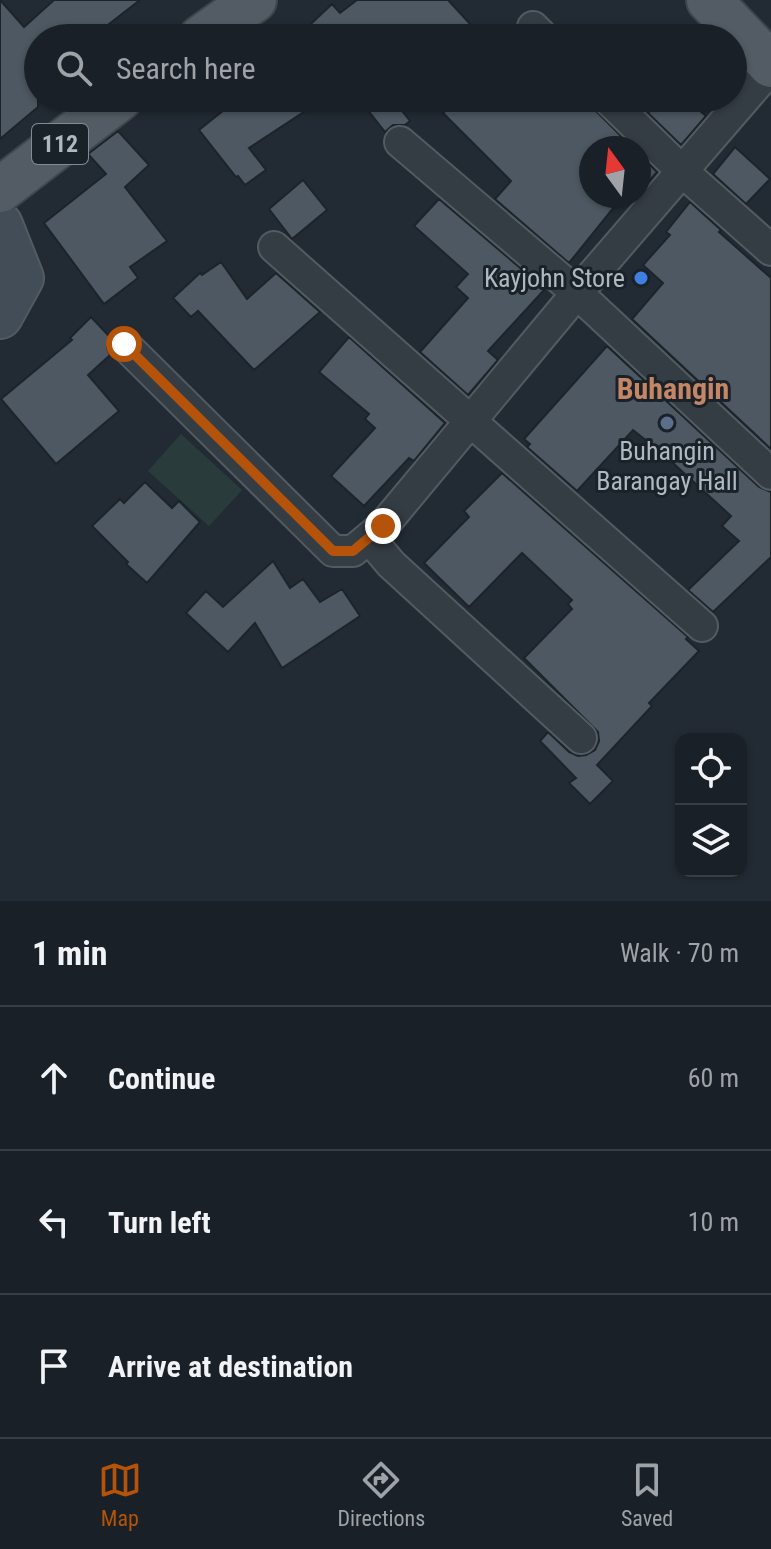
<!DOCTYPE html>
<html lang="en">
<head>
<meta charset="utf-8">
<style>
	body { margin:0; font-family:"Roboto Condensed",sans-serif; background:#272d33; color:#f1f3f6 }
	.controls { position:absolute; right:24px; bottom:24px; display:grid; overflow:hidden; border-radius:16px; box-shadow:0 2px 6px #0004 }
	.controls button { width:72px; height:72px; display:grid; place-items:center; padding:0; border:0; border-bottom:2px solid #383e44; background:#1a2027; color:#f1f3f6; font:40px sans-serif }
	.compass { position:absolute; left:579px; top:136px; width:72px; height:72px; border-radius:50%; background:#1a2027; box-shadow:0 2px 6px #0004; rotate:345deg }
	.stop { position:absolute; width:24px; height:24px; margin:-18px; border:6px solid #b45309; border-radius:50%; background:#fff }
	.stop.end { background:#b45309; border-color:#fff; box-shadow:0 2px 8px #0008 }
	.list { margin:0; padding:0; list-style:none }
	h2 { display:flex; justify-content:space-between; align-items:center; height:104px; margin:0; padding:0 32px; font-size:34px }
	h2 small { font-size:26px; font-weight:400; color:#9fa3a7 }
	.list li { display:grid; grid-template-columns:52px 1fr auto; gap:24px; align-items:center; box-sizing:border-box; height:144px; padding:0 32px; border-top:2px solid #383e44 }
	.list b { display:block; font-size:30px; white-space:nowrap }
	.list em { font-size:26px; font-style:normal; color:#9fa3a7 }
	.icon { flex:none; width:44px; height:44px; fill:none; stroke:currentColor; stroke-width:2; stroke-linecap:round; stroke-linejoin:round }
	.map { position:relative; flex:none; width:771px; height:901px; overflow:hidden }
	.search { position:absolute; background:#1a2027; box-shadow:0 2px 6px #0004; left:24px; right:24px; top:24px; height:88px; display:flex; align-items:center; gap:20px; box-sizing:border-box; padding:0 28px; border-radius:44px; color:#9fa3a7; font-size:30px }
	.sheet { height:536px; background:#1a2027 }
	nav { display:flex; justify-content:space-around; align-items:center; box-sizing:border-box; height:112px; border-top:2px solid #383e44; background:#1a2027; font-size:22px; color:#9fa3a7 }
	nav a { display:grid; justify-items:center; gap:4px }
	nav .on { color:#b45309 }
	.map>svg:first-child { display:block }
	.green { fill:#293b3a }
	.building { fill:#4d5862; stroke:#1c242b; stroke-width:2 }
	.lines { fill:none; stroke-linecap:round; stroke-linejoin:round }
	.street-casing { stroke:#525b62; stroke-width:34 }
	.secondary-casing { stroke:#525b62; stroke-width:48 }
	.primary-casing { stroke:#3e464e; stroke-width:48 }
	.street { stroke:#353d44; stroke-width:30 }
	.secondary { stroke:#434d57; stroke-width:44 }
	.primary { stroke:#535c64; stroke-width:44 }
	.route { stroke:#b45309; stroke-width:10 }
	.shop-dot { fill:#3f7fe0; stroke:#1a2229; stroke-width:3 }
	.service-dot { fill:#5c6f8a; stroke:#1a2229; stroke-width:3 }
	.labels { text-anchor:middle; stroke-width:6; stroke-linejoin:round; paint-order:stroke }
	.shield { fill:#1a2229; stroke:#828b93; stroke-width:2 }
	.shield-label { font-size:24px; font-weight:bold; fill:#afb8c1 }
	.poi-label { font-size:26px; fill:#afb8c1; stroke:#1a2229; text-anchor:end }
	.quarter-label { font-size:30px; font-weight:bold; fill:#c58666; stroke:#1a2229 }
</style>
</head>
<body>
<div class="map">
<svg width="771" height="901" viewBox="0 0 771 901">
	<rect width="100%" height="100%" fill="#222b34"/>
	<path class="green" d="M181,434l61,56 -33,36 -61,-55z"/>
	<path class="building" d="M0,0l24,27 30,-27h86l-49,38h-53v69l-38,32z
		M357,0h91l35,38h-187l36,-34 8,9z
		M239,98h86l-76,50 17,22 -21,15 -7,-9 -2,1 -37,-47z
		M381,98h11l18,23 -5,4h-12l-8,7 -18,-23z
		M458,98h125l50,50h-42v48h32l-54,67 -74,-64 16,-18 -68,-68z
		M662,98h23l21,18 -25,29 -33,-32z
		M118,131l31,34 -24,22 42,54 -37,26 8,11 -34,26 -60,-81 62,-49 -18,-20z
		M735,147l35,32 -24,25 -33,-30z
		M639,154l18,18 -18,21z
		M303,180l24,30 -35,29 -23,-30z
		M439,199l106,90 -57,62 10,9 -30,35 -48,-43 48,-54 -12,-11 12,-13 -54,-48z
		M690,202l31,28 -2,2 52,46v171l-139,-130 31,-36 -20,-18 27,-30 -4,-3z
		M221,262l26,37 29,-26 44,39 -66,58 -56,-59 -7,6 -18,-19 27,-25 2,2z
		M91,317l18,19 -2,12 3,7 -22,20 31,36 -63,53 -55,-65 71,-59 -2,-2z
		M349,337l96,86 -31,38 -5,-3 -45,48 -33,-30 44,-48 -10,-9 4,-5 -50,-42z
		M607,346l152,141 12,5v65l-58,55 -25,-22 51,-49 -17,-15 9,-10 -69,-63 -29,-23 -56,61 -50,-44 3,-3 -6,-5z
		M502,473l186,164 -2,2 13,12 -50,52 3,3 -55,59 16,16 -23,23 -21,-21 7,-5 -36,-37 8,-9 21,20 9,4 8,-1 9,-5 4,-9 -1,-9 -74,-74 48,-49 -4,-5 4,-4 -50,-47 -53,54 -45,-44 45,-46 -5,-6z
		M145,482l27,26 7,-7 21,21 -53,61 -21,-19 2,-2 -36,-36 28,-27 4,4z
		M273,561l17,27 13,-9 17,23 22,-13 18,27 -78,52 -27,-45 -27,29 -42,-39 20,-22 17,16z"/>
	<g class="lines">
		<g class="street-casing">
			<path id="street" d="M533,27l11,11
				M607,98l75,73 89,79
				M400,142l177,151 194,181
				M274,247l428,379
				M124,344l209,207h20l30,-25 194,-233 194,-225
				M370,539l21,25 190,174"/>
		</g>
		<g class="secondary-casing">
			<path id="secondary" d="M0,225l21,53 -21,38"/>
		</g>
		<g class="primary-casing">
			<path id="primary" d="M709,0l62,65
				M201,38l53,-38
				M0,190l120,-92"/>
		</g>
		<use href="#street" class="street"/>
		<use href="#secondary" class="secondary"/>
		<use href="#primary" class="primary"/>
	</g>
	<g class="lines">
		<path class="route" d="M124,344l209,207h20l30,-25"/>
	</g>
	<circle class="shop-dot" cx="641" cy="278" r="8"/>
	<circle class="service-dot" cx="667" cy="423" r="8"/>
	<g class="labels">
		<rect class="shield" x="32" y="124" width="56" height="40" rx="6"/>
		<g class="shield-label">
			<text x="60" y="152">112</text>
		</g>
		<g class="poi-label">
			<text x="625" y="287">Kayjohn Store</text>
			<text x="667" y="460" text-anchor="middle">Buhangin<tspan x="667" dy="30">Barangay Hall</tspan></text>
		</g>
		<g class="quarter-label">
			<text x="673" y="399">Buhangin</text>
		</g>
	</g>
</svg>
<div class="controls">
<button><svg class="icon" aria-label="locate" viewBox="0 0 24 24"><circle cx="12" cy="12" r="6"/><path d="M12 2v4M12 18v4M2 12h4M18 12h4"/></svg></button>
<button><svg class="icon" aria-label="layers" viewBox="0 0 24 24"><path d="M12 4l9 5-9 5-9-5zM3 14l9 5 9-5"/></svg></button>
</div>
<svg class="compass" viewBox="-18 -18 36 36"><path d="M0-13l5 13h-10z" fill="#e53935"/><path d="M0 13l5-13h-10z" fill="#9fa3a7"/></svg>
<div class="stop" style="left:124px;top:344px"></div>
<div class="stop end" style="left:383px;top:526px"></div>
<div class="search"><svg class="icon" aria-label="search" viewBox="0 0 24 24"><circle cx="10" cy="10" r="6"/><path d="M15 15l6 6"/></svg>Search here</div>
</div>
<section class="sheet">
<h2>1 min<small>Walk · 70 m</small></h2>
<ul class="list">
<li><svg class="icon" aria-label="ahead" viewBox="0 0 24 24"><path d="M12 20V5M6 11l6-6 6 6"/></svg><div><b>Continue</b></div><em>60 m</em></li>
<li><svg class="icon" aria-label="left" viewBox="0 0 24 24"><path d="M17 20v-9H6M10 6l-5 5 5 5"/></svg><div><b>Turn left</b></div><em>10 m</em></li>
<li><svg class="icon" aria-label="arrive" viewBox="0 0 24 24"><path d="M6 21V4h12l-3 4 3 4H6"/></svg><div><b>Arrive at destination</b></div></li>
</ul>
</section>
<nav>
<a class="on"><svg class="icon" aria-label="map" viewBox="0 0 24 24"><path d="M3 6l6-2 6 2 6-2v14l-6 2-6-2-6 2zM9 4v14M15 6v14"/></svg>Map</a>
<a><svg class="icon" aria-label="directions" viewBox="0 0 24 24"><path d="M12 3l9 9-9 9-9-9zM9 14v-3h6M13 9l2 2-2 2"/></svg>Directions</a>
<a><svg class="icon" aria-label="saved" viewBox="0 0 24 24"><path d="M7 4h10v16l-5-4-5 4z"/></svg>Saved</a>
</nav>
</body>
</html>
